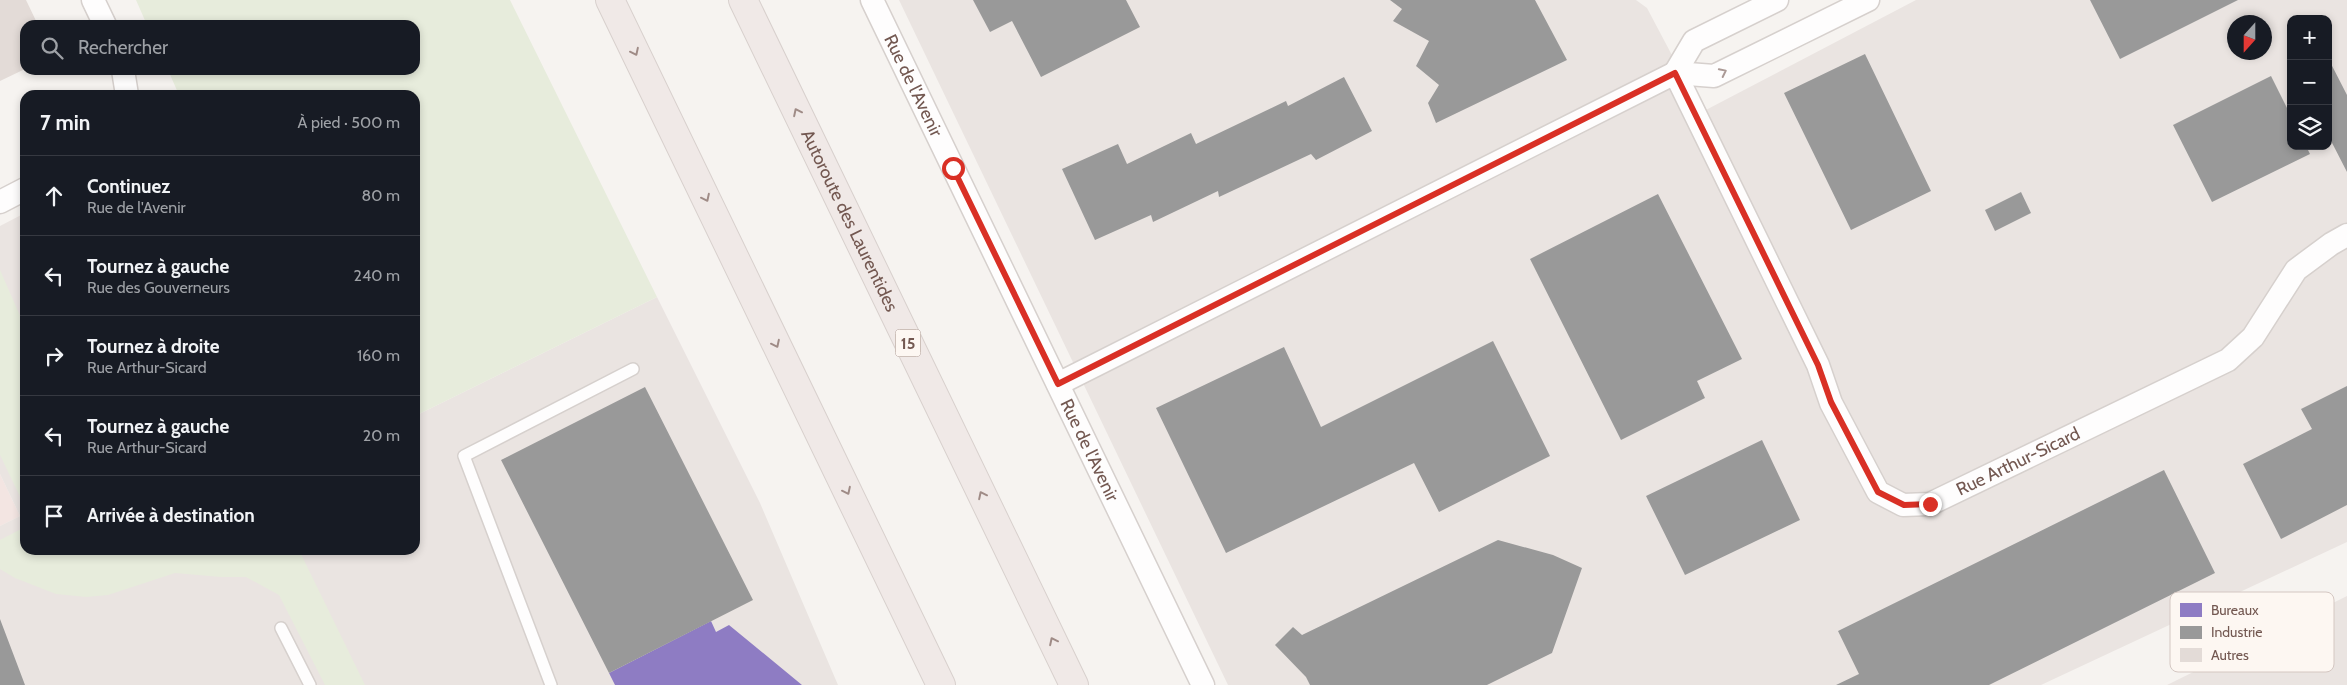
<!DOCTYPE html>
<html lang="fr">
<head>
<meta charset="utf-8">
<style>
	body { margin:0; font-family:Cabin,sans-serif; background:#242831; color:#f1f3f6 }
	.controls { position:absolute; right:15px; top:15px; display:grid; overflow:hidden; border-radius:10px; box-shadow:0 2px 8px #0003 }
	.controls button { width:45px; height:45px; display:grid; place-items:center; padding:0; border:0; border-bottom:1px solid #363941; background:#171b24; color:#f1f3f6; font:25px sans-serif }
	.compass { position:absolute; left:2227px; top:15px; width:45px; height:45px; border-radius:50%; background:#171b24; box-shadow:0 2px 8px #0003; rotate:201deg }
	.stop { position:absolute; width:15px; height:15px; margin:-11px; border:4px solid #d93025; border-radius:50%; background:#fff }
	.stop.end { background:#d93025; border-color:#fff; box-shadow:0 1px 5px #0008 }
	.list { margin:0; padding:0; list-style:none }
	h2 { display:flex; justify-content:space-between; align-items:center; height:65px; margin:0; padding:0 20px; font-size:21px }
	h2 small { font-size:16px; font-weight:400; color:#9ea1a6 }
	.list li { display:grid; grid-template-columns:32px 1fr auto; gap:15px; align-items:center; box-sizing:border-box; height:80px; padding:0 20px; border-top:1px solid #363941 }
	.list b { display:block; font-size:19px; white-space:nowrap }
	.list p { margin:0; font-size:16px; white-space:nowrap; color:#9ea1a6 }
	.list em { font-size:16px; font-style:normal; color:#9ea1a6 }
	.icon { flex:none; width:28px; height:28px; fill:none; stroke:currentColor; stroke-width:2; stroke-linecap:round; stroke-linejoin:round }
	.map { position:relative; flex:none; width:2347px; height:685px; overflow:hidden }
	.search { position:absolute; background:#171b24; box-shadow:0 2px 8px #0003; left:20px; top:20px; width:400px; height:55px; display:flex; align-items:center; gap:12px; box-sizing:border-box; padding:0 18px; border-radius:15px; color:#9ea1a6; font-size:19px }
	.panel { position:absolute; background:#171b24; box-shadow:0 2px 8px #0003; left:20px; top:90px; width:400px; height:465px; border-radius:15px }
	.map>svg:first-child { display:block }
	.commercial { fill:#f3e5e2 }
	.industrial { fill:#eae4e1; fill-rule:evenodd }
	.green { fill:#e7ecdc }
	.offices { fill:#8e7cc3 }
	.industry { fill:#999 }
	.building { fill:#e3dbd7 }
	.lines { fill:none; stroke-linecap:round; stroke-linejoin:round }
	.lane-casing { stroke:#d6d0cd; stroke-width:14 }
	.street-casing { stroke:#d6d0cd; stroke-width:25 }
	.highway-casing { stroke:#d8d0cd; stroke-width:30 }
	.lane { stroke:#fefdfd; stroke-width:11 }
	.street { stroke:#fefdfd; stroke-width:22 }
	.highway { stroke:#f0e9e7; stroke-width:28 }
	.oneway { stroke:#9f8b86 }
	.oneway2 { stroke:#ab9a96 }
	.route { stroke:#d93025; stroke-width:6 }
	.labels { text-anchor:middle; stroke-width:5; stroke-linejoin:round; paint-order:stroke }
	.shield { fill:#fdf7f2; stroke:#9c8881; stroke-width:1 }
	.shield-label { font-size:16px; font-weight:bold; fill:#735851 }
	.street-label { font-size:18px; fill:#735851; stroke:#fdf7f2 }
	.key { fill:#fdf7f2; stroke:#d4c7c2; stroke-width:1 }
	.key-label { font-size:14px; fill:#735851 }
</style>
</head>
<body>
<div class="map">
<svg width="2347" height="685" viewBox="0 0 2347 685">
	<rect width="100%" height="100%" fill="#f6f3f0"/>
	<path class="commercial" d="M0,474l20,42 -20,10z"/>
	<path class="industrial" d="M899,0h737l11,8 55,104 214,-112h431v542l-306,143h-813zM2291,19h37v127h-37zM2234,22h30v30h-30z
		M25,213v337h390v-134l242,-119 103,206 78,182h-838v-159l20,-10 -20,-42v-248z
		M2347,596v89h-180z"/>
	<path class="green" d="M136,0h374l147,297 -242,119v-321h-236l-11,-25h247v-45h-268z
		M0,270l25,57v180l-25,-52z
		M25,527v23h274l66,135h-40l-46,-90 -33,-18h-25l-46,-4 -67,22 -22,2 -30,-3 -41,-16 -15,-9v-29z"/>
	<path class="offices" d="M711,621l5,11 13,-7 73,60h-187l-6,-12z"/>
	<path class="industry" d="M973,0h153l14,27 -99,50 -29,-56 -22,11z
		M1390,0h145l32,60 -131,63 -8,-20 11,-18 -23,-19 13,-25 -36,-20 9,-12z
		M2090,0h148l-118,59z
		M1865,54l66,137 -80,39 -67,-137z
		M2328,58l19,37v77l-19,-37z
		M2271,76l20,40v30h15l4,8 -98,48 -39,-77z
		M1344,77l28,54 -56,29 -5,-6 -92,43 -1,-6 -65,31 -2,-7 -56,25 -33,-71 56,-25 9,20 64,-31 5,11 90,-43 2,5z
		M2021,192l10,21 -36,18 -10,-21z
		M1658,194l84,165 -45,22 8,17 -84,42 -91,-181z
		M1493,341l57,115 -111,56 -25,-49 -188,90 -70,-145 128,-61 37,80z
		M2347,386v119l-66,34 -38,-75 69,-35 -11,-20z
		M645,387l108,213 -144,73 -108,-213z
		M1762,440l38,80 -115,55 -39,-79z
		M2164,470l51,103 -226,112h-153l23,-11 -21,-43z
		M1498,540l55,15 29,13 -30,85 -65,32h-177l-4,-8 -31,-32 18,-18 9,8z
		M0,619l25,66h-25z"/>
	<path class="building" d="M0,0h26l12,25h-13v44l-25,12z"/>
	<g class="lines">
		<g class="lane-casing">
			<path id="lane" d="M281,628l29,57
				M551,685l-87,-229 169,-87"/>
		</g>
		<g class="street-casing">
			<g id="street">
				<path d="M93,0l12,25"/>
				<path id="s1" d="M872,0l331,685"/>
				<path d="M123,70l4,25"/>
				<path id="s2" d="M1675,73l143,292 13,38 47,89 25,13 27,-1 298,-144 25,-23 43,-67 35,-26 16,-9"/>
				<path d="M1675,73l19,-32 83,-41"/>
				<path d="M0,202l25,-13"/>
				<path d="M1058,384l617,-311 39,3 154,-76"/>
			</g>
		</g>
		<g class="highway-casing">
			<g id="highway">
				<path d="M610,0l331,685"/>
				<path id="s3" d="M743,0l331,685"/>
			</g>
		</g>
		<use href="#lane" class="lane"/>
		<use href="#street" class="street"/>
		<use href="#highway" class="highway"/>
	</g>
	<defs><path id="oneway-chevron" d="M-2-3.5L2.5 0L-2 3.5" fill="none" stroke-width="1.6" stroke-linecap="round" stroke-linejoin="round" transform="scale(1.25)"/></defs>
	<g class="oneway">
		<use href="#oneway-chevron" transform="translate(635 52) rotate(64)"/>
		<use href="#oneway-chevron" transform="translate(797 112) rotate(-116)"/>
		<use href="#oneway-chevron" transform="translate(706 198) rotate(64)"/>
		<use href="#oneway-chevron" transform="translate(776 344) rotate(64)"/>
		<use href="#oneway-chevron" transform="translate(847 491) rotate(64)"/>
		<use href="#oneway-chevron" transform="translate(982 495) rotate(-116)"/>
		<use href="#oneway-chevron" transform="translate(1053 641) rotate(-116)"/>
	</g>
	<use class="oneway2" href="#oneway-chevron" transform="translate(1723 72) rotate(-26)"/>
	<g class="lines">
		<path class="route" d="M953,168l105,216 617,-311 143,292 13,37 47,90 26,13 26,-1"/>
	</g>
	<g class="labels">
		<rect class="shield" x="895.5" y="329.5" width="25" height="27" rx="4"/>
		<g class="shield-label">
			<text x="908" y="349">15</text>
		</g>
		<g class="street-label">
			<text dy="6" stroke="none"><textPath href="#s1" startOffset="95">Rue de l'Avenir</textPath></text>
			<text dy="6" stroke="none"><textPath href="#s3" startOffset="245">Autoroute des Laurentides</textPath></text>
			<text dy="6" stroke="none"><textPath href="#s1" startOffset="500">Rue de l'Avenir</textPath></text>
			<text dy="6" stroke="none"><textPath href="#s2" startOffset="619">Rue Arthur-Sicard</textPath></text>
		</g>
	</g>
	<rect x="2170" y="592" width="164" height="80" rx="8" class="key"/>
	<rect x="2180" y="603" width="22" height="14" fill="#8e7cc3"/>
	<rect x="2180" y="626" width="22" height="13" fill="#999"/>
	<rect x="2180" y="648" width="22" height="14" fill="#e3dbd7"/>
	<g class="key-label">
		<text x="2211" y="615">Bureaux</text>
		<text x="2211" y="637">Industrie</text>
		<text x="2211" y="660">Autres</text>
	</g>
</svg>
<div class="controls">
<button>+</button>
<button>−</button>
<button><svg class="icon" aria-label="layers" viewBox="0 0 24 24"><path d="M12 4l9 5-9 5-9-5zM3 14l9 5 9-5"/></svg></button>
</div>
<svg class="compass" viewBox="-18 -18 36 36"><path d="M0-13l5 13h-10z" fill="#e53935"/><path d="M0 13l5-13h-10z" fill="#9ea1a6"/></svg>
<div class="stop" style="left:953px;top:168px"></div>
<div class="stop end" style="left:1930px;top:504px"></div>
<div class="search"><svg class="icon" aria-label="search" viewBox="0 0 24 24"><circle cx="10" cy="10" r="6"/><path d="M15 15l6 6"/></svg>Rechercher</div>
<section class="panel">
<h2>7 min<small>À pied · 500 m</small></h2>
<ul class="list">
<li><svg class="icon" aria-label="ahead" viewBox="0 0 24 24"><path d="M12 20V5M6 11l6-6 6 6"/></svg><div><b>Continuez</b><p>Rue de l'Avenir</p></div><em>80 m</em></li>
<li><svg class="icon" aria-label="left" viewBox="0 0 24 24"><path d="M17 20v-9H6M10 6l-5 5 5 5"/></svg><div><b>Tournez à gauche</b><p>Rue des Gouverneurs</p></div><em>240 m</em></li>
<li><svg class="icon" aria-label="right" viewBox="0 0 24 24"><path d="M7 20v-9h11M14 6l5 5-5 5"/></svg><div><b>Tournez à droite</b><p>Rue Arthur-Sicard</p></div><em>160 m</em></li>
<li><svg class="icon" aria-label="left" viewBox="0 0 24 24"><path d="M17 20v-9H6M10 6l-5 5 5 5"/></svg><div><b>Tournez à gauche</b><p>Rue Arthur-Sicard</p></div><em>20 m</em></li>
<li><svg class="icon" aria-label="arrive" viewBox="0 0 24 24"><path d="M6 21V4h12l-3 4 3 4H6"/></svg><div><b>Arrivée à destination</b></div></li>
</ul>
</section>
</div>
</body>
</html>
